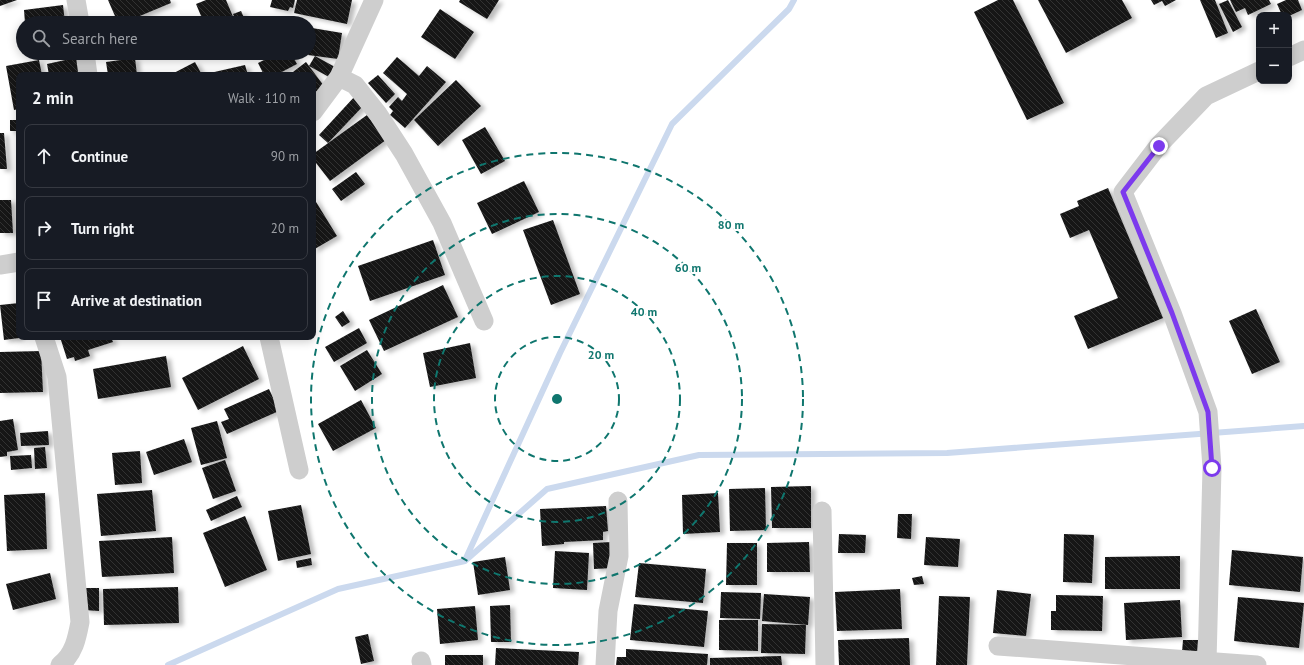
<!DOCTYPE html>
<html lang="en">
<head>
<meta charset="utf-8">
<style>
	body { margin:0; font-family:"PT Sans",sans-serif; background:#242831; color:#f1f3f6 }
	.controls { position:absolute; right:12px; top:12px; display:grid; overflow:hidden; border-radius:8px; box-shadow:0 2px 10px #0003 }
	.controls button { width:36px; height:36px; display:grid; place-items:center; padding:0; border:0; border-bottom:1px solid #363941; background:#171b24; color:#f1f3f6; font:20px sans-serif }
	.stop { position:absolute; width:12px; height:12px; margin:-9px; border:3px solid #7c3aed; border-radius:50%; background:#fff }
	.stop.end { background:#7c3aed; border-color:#fff; box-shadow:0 1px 4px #0008 }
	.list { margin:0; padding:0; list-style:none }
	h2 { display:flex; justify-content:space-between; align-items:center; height:52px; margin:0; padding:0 16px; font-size:17px }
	h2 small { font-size:13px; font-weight:400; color:#9ea1a6 }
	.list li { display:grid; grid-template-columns:26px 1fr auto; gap:12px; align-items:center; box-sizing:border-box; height:64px; margin:0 8px 8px; padding:0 8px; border:1px solid #363941; border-radius:8px }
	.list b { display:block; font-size:15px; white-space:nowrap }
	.list em { font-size:13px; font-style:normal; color:#9ea1a6 }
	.icon { flex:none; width:22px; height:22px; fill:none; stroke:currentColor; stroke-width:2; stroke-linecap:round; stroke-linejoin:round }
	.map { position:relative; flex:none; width:1304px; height:665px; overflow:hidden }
	.search { position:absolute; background:#171b24; box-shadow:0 2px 10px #0003; left:16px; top:16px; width:300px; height:44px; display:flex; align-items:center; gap:10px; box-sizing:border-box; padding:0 14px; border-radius:22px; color:#9ea1a6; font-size:15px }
	.panel { position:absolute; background:#171b24; box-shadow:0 2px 10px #0003; left:16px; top:72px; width:300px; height:268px; border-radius:8px }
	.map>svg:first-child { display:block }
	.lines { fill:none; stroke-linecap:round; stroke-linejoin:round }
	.stream { stroke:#cbd9ee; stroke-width:6 }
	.building { fill:url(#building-back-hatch); filter:url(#shadow) }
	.minor { stroke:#cecece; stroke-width:19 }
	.route { stroke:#7c3aed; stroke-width:5 }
	.ring { fill:none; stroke:#0f766e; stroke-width:2; stroke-dasharray:7 5 }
	.centre { fill:#0f766e; stroke:#fff; stroke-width:2 }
	.ring-label { font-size:12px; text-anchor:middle; font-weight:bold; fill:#0f766e; stroke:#fff; stroke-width:4; stroke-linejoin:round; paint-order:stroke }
</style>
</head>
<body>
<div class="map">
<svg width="1304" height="665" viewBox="0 0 1304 665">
	<defs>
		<pattern id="building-back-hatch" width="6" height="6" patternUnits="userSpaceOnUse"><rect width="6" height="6" fill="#181818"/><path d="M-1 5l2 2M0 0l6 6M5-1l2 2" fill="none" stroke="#313131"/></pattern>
		<filter id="shadow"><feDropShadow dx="4.5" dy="2.5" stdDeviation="2" flood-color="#0004"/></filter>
	</defs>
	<rect width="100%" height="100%" fill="#fff"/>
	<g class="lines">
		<path class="stream" d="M466,558l94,-205 112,-229 117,-115 5,-9
			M168,665l170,-76 127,-28 82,-72 152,-34 248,-2 357,-27"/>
	</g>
	<path class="building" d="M0,0h17l-17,6z
		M108,0h62l1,3 -48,20h-5z
		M206,0h20l8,19 -10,4h-20l-8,-19z
		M272,0h23l-2,8 -3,-1 -2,4 -18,-4z
		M297,0h55l-5,24 -53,-11z
		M460,0h39l-12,19 -28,-17z
		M998,0h15l51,103 -37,17 -53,-108z
		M1038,0h84l10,18 -66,35z
		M1151,0h25l-11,6 -3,-5 -8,4z
		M1200,0h15l13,33 -12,5z
		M1228,0l14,27 -9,5 -14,-28z
		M1230,0h39l2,4 -23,11 -3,-7 -9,4z
		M1286,0h12l4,10 -13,6v-1h-7l-5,-11z
		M63,5l2,18h-40l-1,-13z
		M440,9l34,23 -19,27 -34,-22z
		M241,11l5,11 -9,1 -4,-9z
		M312,28l30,5 -4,26 -30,-4 1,-2z
		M278,53h13l6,11 -21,11h-12l-6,-12z
		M315,56l20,11 -6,10 -20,-11z
		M79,57l4,18h-34l-2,-11z
		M397,57l22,19 8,-10 19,16 -41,46 -15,-13 3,-4 -4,-4 9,-10 4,4 5,-7 -24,-21z
		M135,58l2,17h-29l-2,-13z
		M39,60l3,15h-23v34l-5,1 -8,-44z
		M195,62l7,13h-32z
		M306,62l18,24 -11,8v-19h-24z
		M245,65l3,10h-37l-1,-2z
		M378,75l17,19 -9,9 -18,-20z
		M456,80l25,26 -43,40 -24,-26z
		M356,95l9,9 -37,39 -9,-8z
		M367,115l19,25 -56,41 -17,-22v-5z
		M10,120h9v11h-9z
		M485,127l20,34 -24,13 -19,-34z
		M0,133h4l3,36h-7z
		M356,172l9,12 -24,17 -9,-12z
		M524,181l15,31 -47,22 -15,-31z
		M1108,188l55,130 -75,31 -14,-33 44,-18 -29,-68 -19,8 -10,-24 19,-8 -2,-5z
		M313,197l24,39 -24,14z
		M0,200h11l2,33h-13z
		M553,220l27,74 -29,11 -28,-75z
		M433,240l12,35 -75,26 -12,-35z
		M443,285l15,32 -74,34 -15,-31z
		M19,303v35l-15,2 -4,-35z
		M1256,309l24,53 -28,12 -23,-53z
		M343,311l7,11 -8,5 -7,-10z
		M359,328l8,15 -33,19 -9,-15z
		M60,337h51l2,5 -25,8 2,6 -15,5 -1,-4 -7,2z
		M470,343l6,35 -46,9 -7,-34z
		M243,346l16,33 -61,31 -16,-32z
		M367,350l15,24 -27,17 -15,-25z
		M41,351l2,41 -43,1v-41z
		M166,356l5,31 -73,12 -5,-30z
		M269,389l10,22 -52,23 -6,-12 8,-3 -5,-10z
		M361,400l15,28 -43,23 -15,-27z
		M13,419l5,31 -11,2v4l-7,1v-36z
		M217,421l10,37 -26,7 -10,-37z
		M48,431l1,14 -28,1 -1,-13z
		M184,439l8,23 -38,13 -8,-23z
		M45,447l2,21 -12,1 -1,-21z
		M140,451l2,32 -27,2 -3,-32z
		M31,455l1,13 -21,2 -1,-14z
		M225,460l11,31 -23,8 -11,-31z
		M811,486v42h-39l-1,-41z
		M765,488l1,42 -36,1 -1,-42z
		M152,490l4,41 -55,5 -4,-42z
		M45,493l2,56 -40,2 -3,-56z
		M718,493l2,39 -37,2 -1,-39z
		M237,496l5,11 -31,14 -5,-11z
		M301,505l10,49 -33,7 -10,-50z
		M606,506l2,25 -5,1v8l-39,2v2l-22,2 -2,-37z
		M898,514h14l-1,25 -14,-1z
		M245,516l22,54 -42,17 -22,-54z
		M839,534l27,1 -1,18h-27z
		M1064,534l30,1 -2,48 -29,-1z
		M172,537l2,36 -72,4 -3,-36z
		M926,537l34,2 -2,28 -34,-2z
		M611,542l2,26 -19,1 -1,-26z
		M809,542l1,30h-43v-29z
		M727,543h30v42h-31z
		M1232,550l71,7 -3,35 -71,-7z
		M555,551l34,2 -2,37 -34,-2z
		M1180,556v33h-75v-32z
		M505,557l5,33 -32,5 -5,-33z
		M311,558l1,7 -15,3 -1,-7z
		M639,563l67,6 -3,34 -68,-6z
		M50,573l6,26 -43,11 -7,-26z
		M922,576l2,8 -10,1 -2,-7z
		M178,587l1,36 -75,2 -1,-36z
		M84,588h15v23l-15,-1z
		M900,589l2,40 -65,2 -2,-39z
		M997,590l34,4 -5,42 -33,-3z
		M721,592l40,1 -1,26 -40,-1z
		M764,594l46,3 -2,28 -46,-4z
		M1056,595l47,1 -1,35 -51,-1v-19h5z
		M939,596l31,1 -3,68h-31z
		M1238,597l66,6 -5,45 -65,-7z
		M1180,600l2,37 -56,3 -2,-37z
		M634,604l74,7 -4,36 -74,-7z
		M510,605l1,37h-20l-1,-36z
		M475,606l3,34 -38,4 -3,-35z
		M719,620h39v31l-39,-1z
		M762,624l44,1 -1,29 -44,-1z
		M368,634l6,27 -13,3 -6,-27z
		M909,638l1,27h-71l-1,-25z
		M1183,640h15l-1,13 -15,-1z
		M496,648l83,4 -1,13h-83z
		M626,649l82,5 -1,11h-91l1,-8h9z
		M445,655h38v10h-38z
		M781,656l1,9h-72v-7z"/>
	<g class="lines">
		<path class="minor" d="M76,0l4,23
			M85,53l3,22
			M1289,57l15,-7
			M339,77l16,8 23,29 26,40 38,69 42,98
			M313,112l26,-35 35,-77
			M0,265l19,-3
			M44,337l13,40 23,245c-3,16 -6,32 -20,43
			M269,337l30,133
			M822,511l3,154
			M998,646l259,19
			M421,661l1,4
			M1207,662l5,-194 -4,-56 -36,-99 -49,-121 36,-47 47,-49 53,-25
			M605,665l3,-54 11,-55 -1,-55"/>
	</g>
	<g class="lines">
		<path class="route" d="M1159,146l-36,46 49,121 36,99 4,56"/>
	</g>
	<g class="ring">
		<circle cx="557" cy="399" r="62"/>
		<circle cx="557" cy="399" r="123"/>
		<circle cx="557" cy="399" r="185"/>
		<circle cx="557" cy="399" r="246"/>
	</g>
	<circle cx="557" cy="399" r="6" class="centre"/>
	<g class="ring-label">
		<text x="731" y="229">80 m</text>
		<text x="688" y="272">60 m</text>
		<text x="644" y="316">40 m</text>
		<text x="601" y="359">20 m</text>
	</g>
</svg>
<div class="controls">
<button>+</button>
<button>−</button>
</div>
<div class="stop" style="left:1212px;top:468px"></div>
<div class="stop end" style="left:1159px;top:146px"></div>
<div class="search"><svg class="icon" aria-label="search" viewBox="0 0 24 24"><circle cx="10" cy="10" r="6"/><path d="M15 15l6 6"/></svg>Search here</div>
<section class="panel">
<h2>2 min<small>Walk · 110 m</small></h2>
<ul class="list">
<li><svg class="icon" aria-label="ahead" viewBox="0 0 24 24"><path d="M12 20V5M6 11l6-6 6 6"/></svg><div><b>Continue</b></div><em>90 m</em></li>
<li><svg class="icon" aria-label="right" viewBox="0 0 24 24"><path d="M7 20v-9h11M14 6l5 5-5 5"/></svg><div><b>Turn right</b></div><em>20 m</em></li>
<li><svg class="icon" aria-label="arrive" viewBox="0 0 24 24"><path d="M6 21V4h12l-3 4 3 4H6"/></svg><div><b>Arrive at destination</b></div></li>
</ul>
</section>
</div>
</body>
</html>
